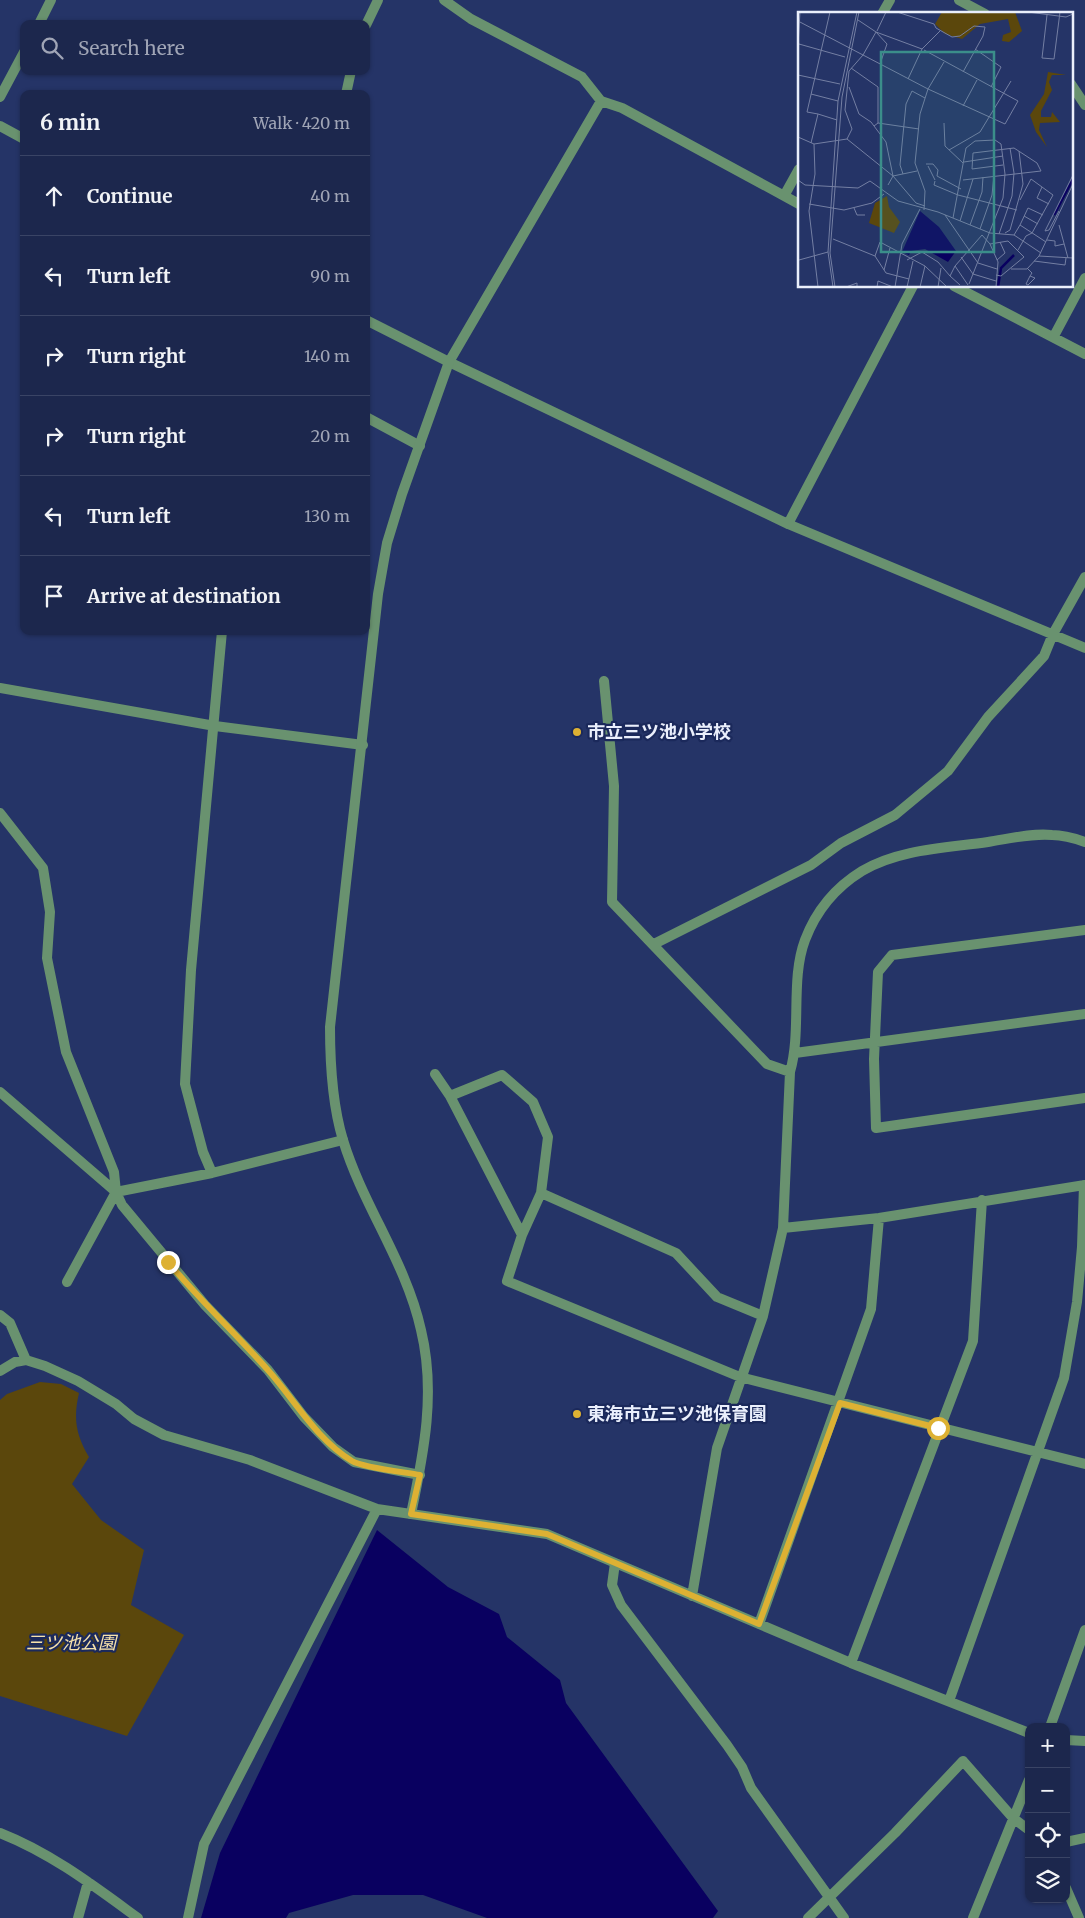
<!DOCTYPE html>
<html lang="en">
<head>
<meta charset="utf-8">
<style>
	body { margin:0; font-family:Merriweather,"Noto Sans JP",serif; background:#293357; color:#f1f3f6 }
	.controls { position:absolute; right:15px; bottom:15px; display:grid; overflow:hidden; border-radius:10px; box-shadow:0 1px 4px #0004 }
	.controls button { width:45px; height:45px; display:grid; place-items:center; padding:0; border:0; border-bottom:1px solid #3a4465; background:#1c274d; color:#f1f3f6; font:25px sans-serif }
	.stop { position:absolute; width:15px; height:15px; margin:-11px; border:4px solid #ddb133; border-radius:50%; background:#fff }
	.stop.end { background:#ddb133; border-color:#fff; box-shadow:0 1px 5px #0008 }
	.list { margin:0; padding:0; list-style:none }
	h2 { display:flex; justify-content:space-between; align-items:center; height:65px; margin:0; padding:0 20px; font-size:21px }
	h2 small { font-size:16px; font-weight:400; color:#a0a5b6 }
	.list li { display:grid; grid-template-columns:32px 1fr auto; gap:15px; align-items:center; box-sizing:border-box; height:80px; padding:0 20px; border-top:1px solid #3a4465 }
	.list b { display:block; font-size:19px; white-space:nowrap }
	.list em { font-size:16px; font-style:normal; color:#a0a5b6 }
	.icon { flex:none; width:28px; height:28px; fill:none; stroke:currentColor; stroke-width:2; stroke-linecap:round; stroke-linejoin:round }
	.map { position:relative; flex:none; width:1085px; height:1918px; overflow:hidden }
	.search { position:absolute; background:#1c274d; box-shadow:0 1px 4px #0004; left:20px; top:20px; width:350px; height:55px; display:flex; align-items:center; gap:12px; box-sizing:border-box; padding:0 18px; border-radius:10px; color:#a0a5b6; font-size:19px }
	.panel { position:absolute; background:#1c274d; box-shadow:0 1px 4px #0004; left:20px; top:90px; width:350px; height:545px; border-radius:10px }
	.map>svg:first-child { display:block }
	.green { fill:#5b470c }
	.water { fill:#090060 }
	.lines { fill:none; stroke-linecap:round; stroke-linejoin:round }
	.minor { stroke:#69926f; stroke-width:10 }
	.tertiary { stroke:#69926f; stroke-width:10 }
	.route { stroke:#ddb133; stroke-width:6 }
	.poi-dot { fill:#ddb133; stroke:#1b295b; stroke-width:2 }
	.labels { text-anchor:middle; stroke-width:4.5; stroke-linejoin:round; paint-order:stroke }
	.poi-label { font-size:18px; font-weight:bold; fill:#eaeffc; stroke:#1b295b; text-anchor:start }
	.park-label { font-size:18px; font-style:italic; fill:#f6e1ab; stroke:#1b295b }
	.inset-river { fill:none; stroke:#090060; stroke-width:2.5 }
	.inset-road { fill:none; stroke:#747fa3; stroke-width:1 }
	.view { fill:#3b8e8a; fill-opacity:0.15; stroke:#3b8e8a; stroke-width:2.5 }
	.inset-edge { fill:none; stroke:#eaeffc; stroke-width:2.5 }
</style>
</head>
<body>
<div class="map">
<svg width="1085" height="1918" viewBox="0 0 1085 1918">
	<rect width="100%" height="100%" fill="#253467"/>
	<path class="green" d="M40,1382l21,2 18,9c-6,26 -3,42 10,64l-17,27 29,36 43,30 -13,55 53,30 -57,101 -127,-40v-296l7,-6z"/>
	<path class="water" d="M377,1530l71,57 51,27 8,23 53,43 6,23 152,208 -5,7h-226l-64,-23h-70l-64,18 -3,5h-85l19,-65z"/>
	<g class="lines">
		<path class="minor" d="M444,0l27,19 111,58 19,24 21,7 177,96
			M959,0l26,14
			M882,14l8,-14
			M39,24l12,-24
			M366,25l12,-25
			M1071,84l14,21
			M346,94l5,-23
			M0,97l24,-45
			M601,101l-152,261 339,162 297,124
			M784,196l15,-27
			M954,286l131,68
			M1054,336l31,-58
			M366,417l54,29
			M788,524l125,-238
			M604,681l10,105 -2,116 155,162 23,8
			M0,688l215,38 148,19
			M0,813l43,55 7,44 -3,46 19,94 48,120 2,20 6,13 83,100 63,65 36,47 29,30 21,15 66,13
			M1085,930l-193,25 -14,17 -4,87 2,69 209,-30
			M654,944l157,-79 30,-22 54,-28 53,-44 40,-54 56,-61 9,-22 32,-57
			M795,1053l290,-39
			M435,1074l15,22 52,-21 31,27 15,35 -7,56 135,60 41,44 46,19
			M0,1092l116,100
			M450,1096l72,139 19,-42
			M212,1173l-9,-21 -18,-68 6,-114 31,-339
			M116,1192l96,-19 131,-33
			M783,1228l96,-10 206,-33
			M522,1235l-15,46 233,96 345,87
			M67,1282l49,-90
			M0,1315l10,8 16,37
			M0,1371l15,-9 11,-2 19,6 33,15 38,23 18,15 30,16 86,25 127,49 170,25 304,129 178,70
			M615,1563l-3,22 9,20 106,140 15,22 9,21 93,130
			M692,1596l25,-148 46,-132 20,-88 7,-156c12,-42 0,-92 15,-132 11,-29 31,-53 57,-69 37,-22 85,-23 126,-29 20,-3 43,-9 64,-7 11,0 22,3 33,7
			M759,1624l112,-315 8,-91
			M851,1663l122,-322 9,-141
			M949,1701l115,-323 13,-76 5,-55 2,-62
			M1050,1727l35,-97
			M1066,1740l19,1
			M0,1833c51,20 94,53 138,85
			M1066,1842l19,-4
			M1066,1888l13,30
			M78,1918l10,-36
			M188,1918l16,-74 173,-335
			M808,1918l87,-85 68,-72 50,57 16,12
			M973,1918l56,-138"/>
		<path class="tertiary" d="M0,126l24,13
			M366,320l83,42 -47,132 -15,49 -9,51 -48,433c0,38 2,77 13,113 20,66 63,122 78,190 15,62 3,122 -10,184"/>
	</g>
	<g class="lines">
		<path class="route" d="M168,1262c31,37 66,70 99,107 28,31 48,69 85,92 12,7 52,11 68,14l-9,39 136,20 212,90 81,-221 98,25"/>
	</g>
	<g class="poi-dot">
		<circle cx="577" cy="732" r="5"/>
		<circle cx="577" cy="1414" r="5"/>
	</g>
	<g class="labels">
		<g class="poi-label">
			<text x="587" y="738">市立三ツ池小学校</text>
			<text x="587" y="1420">東海市立三ツ池保育園</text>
		</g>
		<g class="park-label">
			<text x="71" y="1649">三ツ池公園</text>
		</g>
	</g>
	<g transform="translate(798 12)">
		<rect width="275" height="275" fill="#253467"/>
		<path d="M144,0h73l7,19 -13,11 -7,-1 1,-6 8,-3 -3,-13 -28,5 -18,15 -17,-5 -10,-10zM250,60l18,3h-14l-3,7 3,8 -11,21v6h10l1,-5 8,10 -20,1 -1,7 8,17 -11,-15 -6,-17 14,-21zM89,184l2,11 11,15 -6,11 -25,-10 6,-20z" fill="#5b470c"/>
		<path d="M122,199l19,16 17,24 -8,11 -23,-13 -14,2 -2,4 -7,-3z" fill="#090060"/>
		<path class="inset-river" d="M256,203l19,-36M200,275l3,-19 13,-13"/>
		<path class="inset-road" d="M99,0l37,12 2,4 16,9 8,-1 14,-10 11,1 -2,9 -20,36M230,0l38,5 7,-3M249,3l-5,43 12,1 6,-47M60,8l18,12 11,12 -7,20M0,9l130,68 77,35 13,-23 -94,-51M79,19l9,-19M1,32l46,13M0,34l2,-34M177,37l26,18 -10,20M53,56l27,19v36M0,63l42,9M110,67l14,-30 18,-18M51,75l10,27 12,8 15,20 7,34 -5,9M13,82l27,7M165,94l14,-26M20,102l19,6M146,111l1,23 18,17M76,114l4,-3 41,6M0,125l16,7 33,-5 46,37 23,27 9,3M49,127l5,-10 -7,-19 4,-39 14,-16 13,-23 46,17M13,131l7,-29 -11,-2 23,-100M16,132l1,30 -6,37 9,76M151,138l31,-18 31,-51M166,150l39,-6M128,152h7l5,6 -1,6 24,13M130,154l7,14M105,162l-3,-9 6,-61 6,-13 13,7M95,164l24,-5M0,168l7,5 53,3 12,-7 28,20 40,11 52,21 24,2 27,18M165,168l78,-9 -4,-8 -23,-15 -41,5 -1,16 31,-4M137,169l-1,4 24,10 59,15M275,172l-34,72 34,2M244,175l-5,11 12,6M11,192l35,6 28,-7 12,-9M56,196l3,7h8M126,198l1,-19 -10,-28 5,-49 8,-25 16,-27M147,203l33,48 19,6M226,204l14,8M155,206l13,-70 9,-7 20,-1 6,4 4,30 -2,24 -34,86M162,209l13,-42M172,213l12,-33 1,-15M222,213l8,-17 15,7M261,213l9,33M182,217l12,-34 2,-20M247,219l28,-56M247,219l4,-1 10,-19M207,221l5,-3 13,-46 -4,-33M201,222l13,-38 2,-23 -4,-25M216,223l6,-10 26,17M35,227l42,17M249,228l8,1v5l9,-2M192,232l18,-3 16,16 -23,19 -5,-1M220,238l8,-14 6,-3 21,-38 -22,-16 -11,21M163,245l12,17 23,7M1,248l29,-8M109,248l15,-8 16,10 12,14M199,248l8,-7 -5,-11M236,249l31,4 1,-7M157,254l-5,10 10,9M229,256l5,5 -2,3 -4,8 2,1 7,-7 -5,-2M213,257h16l12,-13M86,258l6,-22M111,267l-23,-6 -11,-17 5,-14 45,24 22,21M170,273l-13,-19 27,-31 8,9 8,18 -2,25M35,275l-5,-35 10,-151 19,-89M37,275l-5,-34 12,-156 17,-85M48,275l11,-4v4M79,275l1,-6 15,6M97,275l7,-43 18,-35M109,275l6,-26M122,275l5,-21M140,275l3,-19M149,275h29"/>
		<path class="view" d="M83,40h113v200h-113z"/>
		<rect width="275" height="275" class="inset-edge"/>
	</g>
</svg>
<div class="controls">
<button>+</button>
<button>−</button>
<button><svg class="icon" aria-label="locate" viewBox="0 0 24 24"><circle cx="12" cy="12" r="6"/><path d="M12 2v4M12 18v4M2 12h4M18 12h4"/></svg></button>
<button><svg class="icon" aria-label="layers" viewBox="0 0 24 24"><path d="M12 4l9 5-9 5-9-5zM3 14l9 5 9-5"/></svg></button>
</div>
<div class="stop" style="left:938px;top:1428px"></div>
<div class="stop end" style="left:168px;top:1262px"></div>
<div class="search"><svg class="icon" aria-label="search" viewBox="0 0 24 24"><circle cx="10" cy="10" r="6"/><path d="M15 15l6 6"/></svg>Search here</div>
<section class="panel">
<h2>6 min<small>Walk · 420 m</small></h2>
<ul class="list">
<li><svg class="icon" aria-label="ahead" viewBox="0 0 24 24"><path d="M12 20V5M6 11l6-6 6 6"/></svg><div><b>Continue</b></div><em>40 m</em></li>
<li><svg class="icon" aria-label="left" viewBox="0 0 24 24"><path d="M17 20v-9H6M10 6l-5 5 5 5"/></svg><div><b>Turn left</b></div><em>90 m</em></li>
<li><svg class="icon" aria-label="right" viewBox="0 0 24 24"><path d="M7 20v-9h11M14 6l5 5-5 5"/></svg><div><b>Turn right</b></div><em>140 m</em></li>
<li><svg class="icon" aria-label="right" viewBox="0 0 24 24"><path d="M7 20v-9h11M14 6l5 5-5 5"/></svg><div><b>Turn right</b></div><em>20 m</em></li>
<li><svg class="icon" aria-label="left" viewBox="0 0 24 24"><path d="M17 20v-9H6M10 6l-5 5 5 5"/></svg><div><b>Turn left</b></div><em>130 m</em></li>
<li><svg class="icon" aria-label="arrive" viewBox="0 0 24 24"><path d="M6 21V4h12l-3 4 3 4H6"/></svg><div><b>Arrive at destination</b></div></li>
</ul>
</section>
</div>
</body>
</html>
